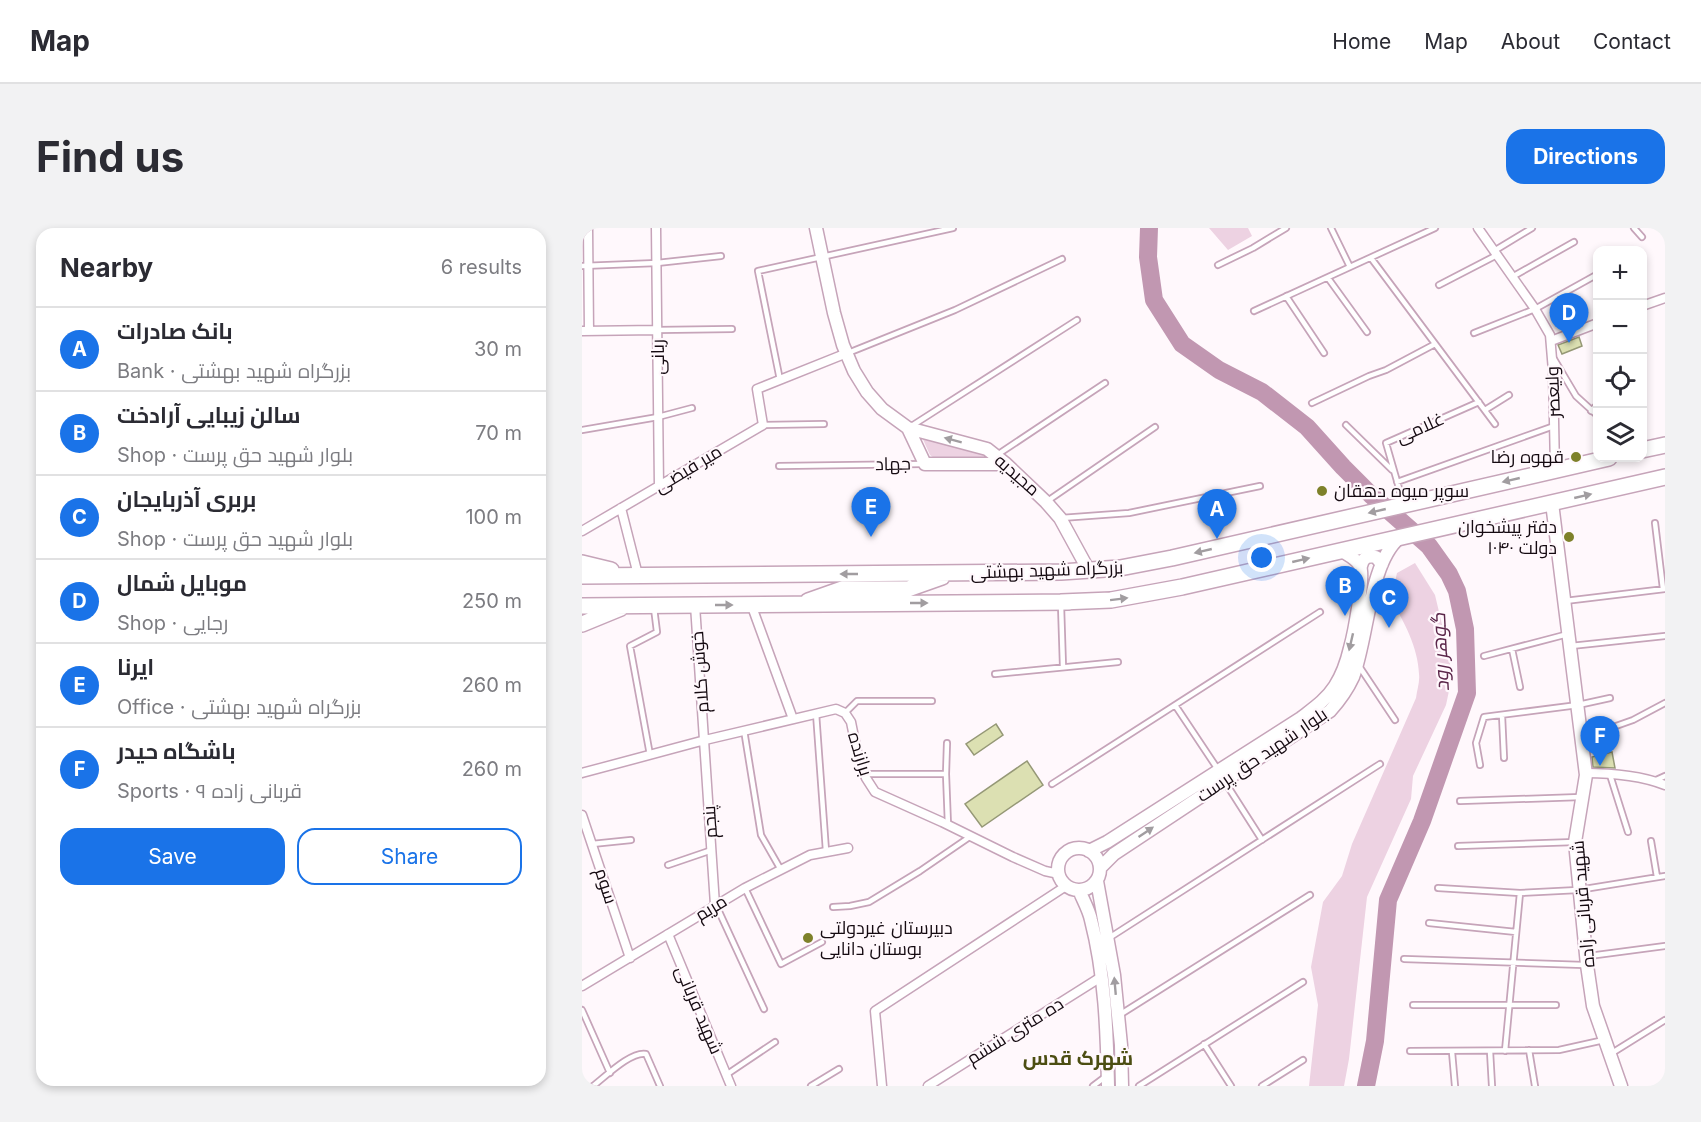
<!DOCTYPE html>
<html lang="en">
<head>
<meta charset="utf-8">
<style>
	body { margin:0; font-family:Inter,Cairo,sans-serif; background:#f2f2f3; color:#2b2b33 }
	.controls { position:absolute; right:18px; top:18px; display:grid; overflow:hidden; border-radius:12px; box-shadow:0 3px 9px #0003 }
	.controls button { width:54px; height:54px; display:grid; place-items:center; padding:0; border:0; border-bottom:2px solid #e1e1e2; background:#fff; color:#2b2b33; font:30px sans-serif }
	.you { position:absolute; left:680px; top:330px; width:21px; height:21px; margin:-15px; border:4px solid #fff; border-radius:50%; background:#1a73e8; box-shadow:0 0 0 9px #1a73e833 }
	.badge { display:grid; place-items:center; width:39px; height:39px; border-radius:50%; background:#1a73e8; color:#fff; font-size:20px; font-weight:700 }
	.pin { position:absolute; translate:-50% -50px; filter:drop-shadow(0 2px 3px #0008) }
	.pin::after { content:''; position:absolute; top:32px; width:21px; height:18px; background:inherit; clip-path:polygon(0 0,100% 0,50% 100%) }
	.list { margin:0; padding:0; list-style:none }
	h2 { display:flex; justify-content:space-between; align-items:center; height:78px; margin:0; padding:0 24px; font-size:26px }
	h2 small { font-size:20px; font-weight:400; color:#7c7c81 }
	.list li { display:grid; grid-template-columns:39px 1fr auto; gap:18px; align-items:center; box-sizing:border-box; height:84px; padding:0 24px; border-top:2px solid #e1e1e2 }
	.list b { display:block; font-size:22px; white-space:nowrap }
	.list p { margin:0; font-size:20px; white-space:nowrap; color:#7c7c81 }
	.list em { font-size:20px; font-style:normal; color:#7c7c81 }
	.actions { display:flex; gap:12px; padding:18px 24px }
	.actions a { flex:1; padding:14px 0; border:2px solid #1a73e8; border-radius:18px; text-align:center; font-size:21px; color:#1a73e8 }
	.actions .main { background:#1a73e8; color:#fff }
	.icon { flex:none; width:33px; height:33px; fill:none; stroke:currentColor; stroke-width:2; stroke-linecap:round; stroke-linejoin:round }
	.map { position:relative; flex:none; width:1083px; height:858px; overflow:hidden; border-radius:18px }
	header { display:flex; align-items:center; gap:36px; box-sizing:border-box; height:84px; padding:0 30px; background:#fff; border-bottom:2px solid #e1e1e2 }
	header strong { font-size:28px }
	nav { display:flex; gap:33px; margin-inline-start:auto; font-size:21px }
	.intro { display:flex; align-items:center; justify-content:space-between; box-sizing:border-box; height:144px; padding:0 36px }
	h1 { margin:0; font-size:42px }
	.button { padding:15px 27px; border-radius:18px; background:#1a73e8; color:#fff; font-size:21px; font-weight:700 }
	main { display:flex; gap:36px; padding:0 36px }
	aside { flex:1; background:#fff; border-radius:18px; box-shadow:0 3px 9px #0003 }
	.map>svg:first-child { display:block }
	.green { fill:#edd2e2 }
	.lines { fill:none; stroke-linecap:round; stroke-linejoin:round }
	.river { stroke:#c197b1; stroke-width:18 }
	.building { fill:#dce0b2; stroke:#959876; stroke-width:1.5 }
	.lane-casing { stroke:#c6a4b9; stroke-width:8 }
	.street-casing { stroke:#c6a4b9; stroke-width:11 }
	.secondary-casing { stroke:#c6a4b9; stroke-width:15 }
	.highway-casing { stroke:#c6a4b9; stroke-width:18 }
	.lane { stroke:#fff; stroke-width:4.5 }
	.street { stroke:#fff; stroke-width:8 }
	.secondary { stroke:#fff; stroke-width:12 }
	.highway { stroke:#fff; stroke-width:15 }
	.oneway { fill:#a19da0 }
	.poi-dot { fill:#7e812a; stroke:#fff8fc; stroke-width:2 }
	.labels { text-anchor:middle; stroke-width:4.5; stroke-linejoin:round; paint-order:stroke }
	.street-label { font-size:18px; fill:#150a11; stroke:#fff8fc }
	.poi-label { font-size:18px; fill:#150a11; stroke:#fff8fc; text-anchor:end }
	.water-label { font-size:20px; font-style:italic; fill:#5b264a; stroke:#fff8fc }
	.neighbourhood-label { font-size:20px; font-weight:bold; fill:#4c4e12; stroke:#fff8fc }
</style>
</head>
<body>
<header>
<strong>Map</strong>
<nav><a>Home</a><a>Map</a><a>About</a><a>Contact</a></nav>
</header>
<div class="intro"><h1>Find us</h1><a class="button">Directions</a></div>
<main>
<aside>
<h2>Nearby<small>6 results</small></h2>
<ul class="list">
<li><span class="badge">A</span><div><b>بانک صادرات</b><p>Bank · بزرگراه شهید بهشتی</p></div><em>30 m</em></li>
<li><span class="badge">B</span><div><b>سالن زیبایی آرادخت</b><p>Shop · بلوار شهید حق پرست</p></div><em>70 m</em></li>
<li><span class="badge">C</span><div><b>بربری آذربایجان</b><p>Shop · بلوار شهید حق پرست</p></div><em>100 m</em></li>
<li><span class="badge">D</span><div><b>موبایل شمال</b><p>Shop · رجایی</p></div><em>250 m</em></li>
<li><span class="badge">E</span><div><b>ایرنا</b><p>Office · بزرگراه شهید بهشتی</p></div><em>260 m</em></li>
<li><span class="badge">F</span><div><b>باشگاه حیدر</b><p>Sports · قربانی زاده ۹</p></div><em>260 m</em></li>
</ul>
<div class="actions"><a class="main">Save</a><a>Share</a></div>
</aside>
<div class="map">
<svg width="1083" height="858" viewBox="0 0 1083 858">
	<rect width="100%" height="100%" fill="#fff8fc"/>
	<path class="green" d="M627,0h39l4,8 -24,14z
		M339,207l66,19 -1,5 -49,1 -7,-5z
		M833,335l20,32 15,63v28l-4,19 -33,71 -2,23 -44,98 -18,162 -5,27h-35l9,-81 -7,-38 12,-65 19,-26 10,-32 64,-146c1,-8 4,-16 3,-24 -1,-27 -15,-52 -28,-75l6,-26z"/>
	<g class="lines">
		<path class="river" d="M567,0l-1,29 6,43 28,44 37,26 43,22 45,35 36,40 28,28 58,51 20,28 8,17 8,38 2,64 -45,128 -34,79 -13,141 -9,45"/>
	</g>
	<path class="building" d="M997,109l3,9 -20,8 -4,-9z
		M414,496l7,11 -29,20 -8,-11z
		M1030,524l3,16 -22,-1 -1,-10z
		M445,533l16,24 -61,42 -17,-23z"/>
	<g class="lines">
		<g class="lane-casing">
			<path id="lane" d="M749,0l19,39
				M1052,0l8,9
				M912,23l38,-23
				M789,30l124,166
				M636,37l35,-17 33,-20
				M0,38l75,-3 64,-7
				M930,49l62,-35
				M746,50l39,54
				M857,57l58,-30
				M704,68l38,57
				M672,83l181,-83
				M75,102l75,-1
				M892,105l61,-24 63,-35
				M266,125l107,-43 107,-51
				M972,131l22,37 22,20
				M198,152l-22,-109 195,-43
				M730,175l57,-27 17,-6 49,-26
				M903,182l24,-15
				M1009,183l7,-7
				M181,197l61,-1
				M764,197l46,45
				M328,199l167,-107
				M0,202l76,-13 34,-9
				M415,227l108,-72
				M197,238l144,-2
				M815,254l157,-56
				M819,267l-15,-52 93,-41
				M464,274l109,-75
				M479,290l68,-5 131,-27
				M1073,295l8,66
				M983,373l100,-12
				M479,377l2,62
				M989,418l94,-10
				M930,421l8,38
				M902,428l84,-22
				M777,438l36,54
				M413,446l123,-12
				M593,477l42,63
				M234,485l10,138
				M263,485l12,-12h75
				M920,487l2,43
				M162,502l17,105 20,35
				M1000,510l51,-18 32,-17
				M365,515l-1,31 2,51
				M68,527l-20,-109 27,-14 -3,-24
				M898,537l-4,-22 8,-26 94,-12 32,-7
				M282,546h82
				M1028,547l18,57
				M1072,553l11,-5
				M643,554l37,58
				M470,556l268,-172
				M878,573l121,-4
				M1069,613l6,36
				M10,616l39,-4
				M876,618l117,-4
				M86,637l44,-15
				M163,660l36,76 41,-22
				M856,660l82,5 58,-3 87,-14
				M134,677l48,104
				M251,679l17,-1 19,-4 51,-31 51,-35
				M847,695l87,9
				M527,710l271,-174
				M1007,728l76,-10
				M822,731l180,6
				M831,777h143
				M0,782l28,63
				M539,786l189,-119
				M622,816l27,42
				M947,822l6,36
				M828,823l149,-1 45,-10
				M908,823l2,35
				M923,823l15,-158
				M870,824l3,34
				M1030,825l53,-33
				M144,847l49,-33
				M11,858c12,-9 38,-35 53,-32l14,32
				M229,858l28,-17
				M511,858l12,-9
				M557,858l164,-104
				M680,858l41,-26"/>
		</g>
		<g class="street-casing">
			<path id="street" d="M6,0l1,103
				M74,0l3,258
				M896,0l57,81 15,26 3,36 2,99
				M1060,78l23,-8
				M0,103l75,-1
				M969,113l47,-18
				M39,280l17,67
				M0,303l181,-106 -6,-36 90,-36
				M169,376l42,115
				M113,377l20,300
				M0,545l123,-33 131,-31 9,4 6,9 7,35 8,21 9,14 67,30 71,35 32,14 14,3
				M1004,545c27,0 53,2 79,12
				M0,587l48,143
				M86,706l63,152
				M0,758l163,-98 65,-33 38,-7
				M300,858l-7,-75 191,-125
				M346,858l173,-109"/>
		</g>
		<g class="secondary-casing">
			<path id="secondary" d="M234,0l18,85 9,32 11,26 13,21 15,17 26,19 79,21 19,15 40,38 14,16 29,53
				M326,200l17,36h81
				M970,275l34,272 -11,67 12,123 6,41 28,80
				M779,338c2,-8 6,-11 15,-9l6,7
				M476 641a21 21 0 1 1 42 0a21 21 0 1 1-42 0Z
				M507,623l18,-9 194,-124c13,-10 25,-18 34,-32 7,-11 12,-25 15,-38 4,-14 15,-72 10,-82 -3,-7 -12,-11 -18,-15
				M518,640l14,-14 216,-143c9,-10 17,-21 23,-34 15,-39 16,-113 46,-139
				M515,653l17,94 7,70 1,41
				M497,662c4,10 10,20 12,30 14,54 16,111 17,166"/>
		</g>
		<g class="highway-casing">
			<path id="highway" d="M1060,222l23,-5
				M0,335l29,7
				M0,348l479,-4 59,-4 52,-10 437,-100
				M226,373l34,-12h66l34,-12
				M479,374l50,-2 71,-13 483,-110
				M0,378l488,-4
				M0,396l39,-16"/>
		</g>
		<use href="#lane" class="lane"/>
		<use href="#street" class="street"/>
		<use href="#secondary" class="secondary"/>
		<use href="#highway" class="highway"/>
	</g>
	<defs><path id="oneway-solid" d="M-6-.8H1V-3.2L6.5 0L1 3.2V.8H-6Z" transform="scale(1.5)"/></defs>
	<g class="oneway">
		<use href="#oneway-solid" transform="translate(371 212) rotate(-165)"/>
		<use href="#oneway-solid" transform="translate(929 252) rotate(167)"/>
		<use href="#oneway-solid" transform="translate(1001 268) rotate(-13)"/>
		<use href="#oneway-solid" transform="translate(795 283) rotate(167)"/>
		<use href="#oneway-solid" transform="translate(621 323) rotate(167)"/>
		<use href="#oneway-solid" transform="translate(719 332) rotate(-13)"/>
		<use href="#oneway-solid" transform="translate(267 346) rotate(180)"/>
		<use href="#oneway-solid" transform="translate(537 371) rotate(-7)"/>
		<use href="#oneway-solid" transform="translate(337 375)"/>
		<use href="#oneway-solid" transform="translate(142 377)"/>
		<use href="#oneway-solid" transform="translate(769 414) rotate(103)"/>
		<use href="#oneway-solid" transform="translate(564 604) rotate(-34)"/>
		<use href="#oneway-solid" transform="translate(533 758) rotate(-95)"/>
	</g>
	<g class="poi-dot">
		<circle cx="994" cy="229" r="6"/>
		<circle cx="740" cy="263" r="6"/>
		<circle cx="987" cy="309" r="6"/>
		<circle cx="226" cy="710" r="6"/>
	</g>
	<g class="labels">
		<g class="street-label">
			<text transform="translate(76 129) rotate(-91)" y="6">ربانی</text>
			<text transform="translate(971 164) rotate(-92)" y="6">ولیعصر</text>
			<text transform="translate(838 200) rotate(-24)" y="6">غلامی</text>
			<text transform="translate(311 236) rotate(-1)" y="6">جهاد</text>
			<text transform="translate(106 241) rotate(-31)" y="6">میر فیضی</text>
			<text transform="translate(435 247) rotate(41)" y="6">مجیدیه</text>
			<text transform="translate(465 342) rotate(-2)" y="6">بزرگراه شهید بهشتی</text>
			<text transform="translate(118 444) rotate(-94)" y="6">خوش کلام</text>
			<text transform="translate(278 526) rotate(73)" y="6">برازنده</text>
			<text transform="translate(680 527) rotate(-34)" y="6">بلوار شهید حق پرست</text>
			<text transform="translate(128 594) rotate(-94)" y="6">پنجم</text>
			<text transform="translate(24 658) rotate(72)" y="6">سوم</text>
			<text transform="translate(1001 676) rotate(-95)" y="6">شهید قربانی زاده</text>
			<text transform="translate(129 680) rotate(-31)" y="6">مریم</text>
			<text transform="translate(117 782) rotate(67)" y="6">شهید قربانی</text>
			<text transform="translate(433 803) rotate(-32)" y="6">ده متری ششم</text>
		</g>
		<g class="poi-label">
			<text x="982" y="235">قهوه رضا</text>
			<text x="752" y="269" text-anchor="start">سوپر میوه دهقان</text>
			<text x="975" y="305">دفتر پیشخوان<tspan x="975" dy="21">دولت ۱۰۴۰</tspan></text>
			<text x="238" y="706" text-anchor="start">دبیرستان غیردولتی<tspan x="238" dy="21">بوستان دانایی</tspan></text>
		</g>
		<g class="water-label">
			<text transform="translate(858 424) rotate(-93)" y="7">گوهر رود</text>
		</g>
		<g class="neighbourhood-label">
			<text x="496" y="837">شهرک قدس</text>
		</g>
	</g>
</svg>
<div class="controls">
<button>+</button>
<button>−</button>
<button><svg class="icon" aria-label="locate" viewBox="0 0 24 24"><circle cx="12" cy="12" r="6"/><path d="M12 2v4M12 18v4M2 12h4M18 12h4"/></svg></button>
<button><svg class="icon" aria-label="layers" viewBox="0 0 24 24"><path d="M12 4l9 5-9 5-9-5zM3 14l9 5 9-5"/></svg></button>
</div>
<div class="you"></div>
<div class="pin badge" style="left:635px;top:311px">A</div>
<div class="pin badge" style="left:763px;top:388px">B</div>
<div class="pin badge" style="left:807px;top:400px">C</div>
<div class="pin badge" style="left:987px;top:115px">D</div>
<div class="pin badge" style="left:289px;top:309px">E</div>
<div class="pin badge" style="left:1018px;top:538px">F</div>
</div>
</main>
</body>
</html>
